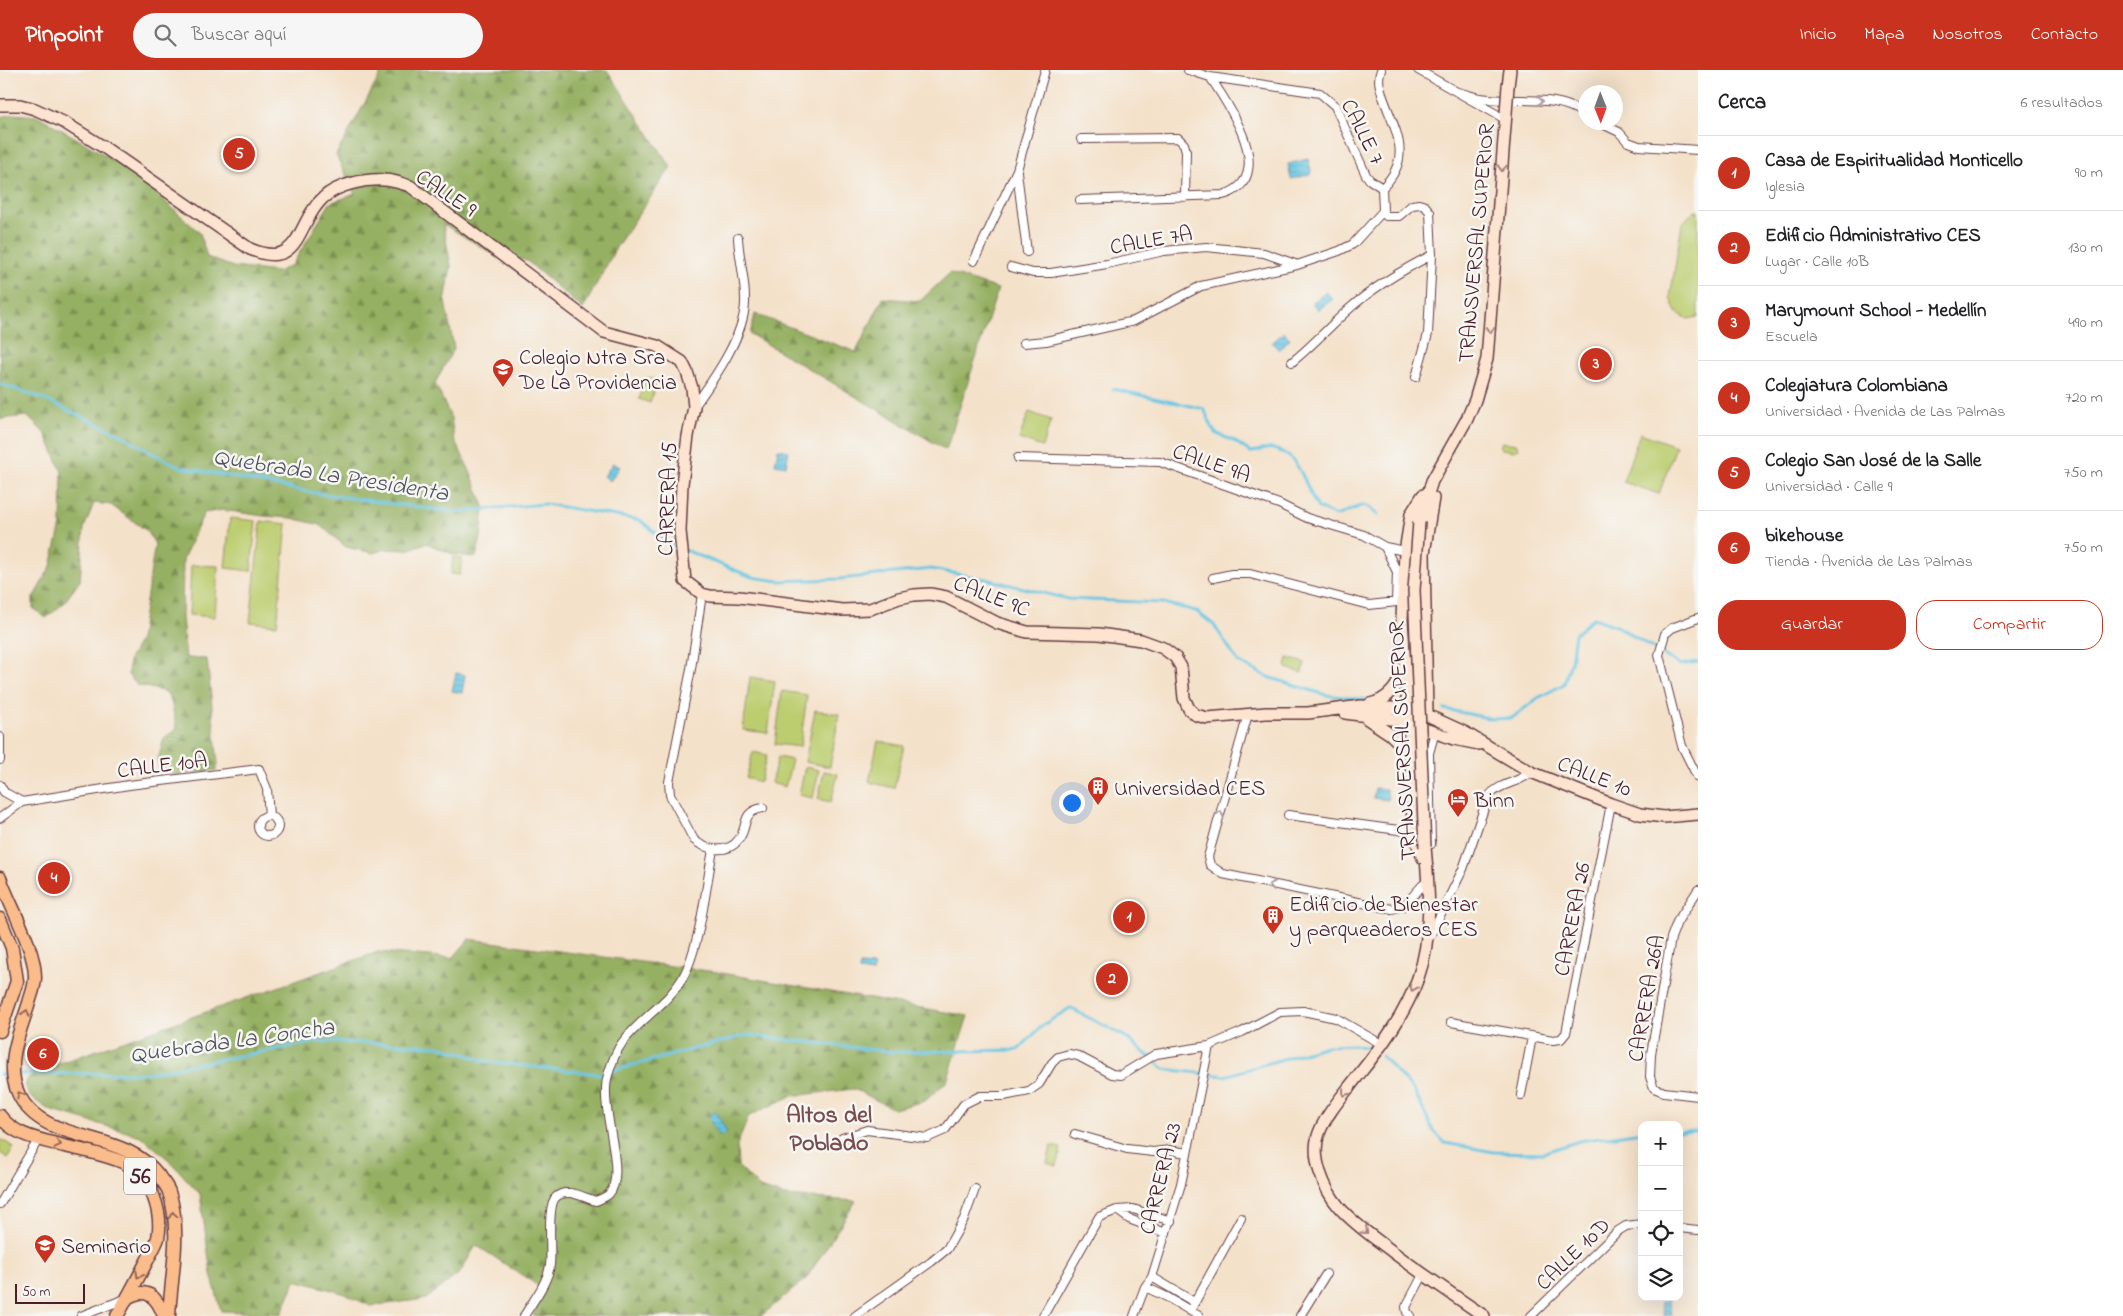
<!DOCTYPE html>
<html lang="es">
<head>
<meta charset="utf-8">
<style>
	body { margin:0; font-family:"Indie Flower",sans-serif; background:#f6f6f6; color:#202124 }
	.controls { position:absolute; right:15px; bottom:15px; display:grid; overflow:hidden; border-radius:10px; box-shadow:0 5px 20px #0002 }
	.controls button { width:45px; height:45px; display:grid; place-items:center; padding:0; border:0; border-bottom:1px solid #e0e0e0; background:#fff; color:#202124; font:25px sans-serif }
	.compass { position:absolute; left:1578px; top:15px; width:45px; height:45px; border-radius:50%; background:#fff; box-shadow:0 5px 20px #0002; rotate:179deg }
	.scale { position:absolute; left:15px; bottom:12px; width:70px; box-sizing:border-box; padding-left:5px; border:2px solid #4a1f2b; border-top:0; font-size:14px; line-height:18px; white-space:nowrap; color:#4a1f2b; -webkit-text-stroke:4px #f6f6f2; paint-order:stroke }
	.you { position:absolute; left:1071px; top:732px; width:18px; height:18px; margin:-12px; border:4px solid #fff; border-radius:50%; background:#1a73e8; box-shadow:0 0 0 8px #1a73e833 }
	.badge { display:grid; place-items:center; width:32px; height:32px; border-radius:50%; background:#c8321e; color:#fff; font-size:16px; font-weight:700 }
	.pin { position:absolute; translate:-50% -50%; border:2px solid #fff; box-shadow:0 1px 5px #0006 }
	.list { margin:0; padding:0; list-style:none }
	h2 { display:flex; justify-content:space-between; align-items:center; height:65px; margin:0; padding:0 20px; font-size:21px }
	h2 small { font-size:16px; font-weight:400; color:#757577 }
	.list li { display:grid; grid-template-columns:32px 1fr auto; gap:15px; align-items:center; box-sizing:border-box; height:75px; padding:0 20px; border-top:1px solid #e0e0e0 }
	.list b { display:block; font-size:19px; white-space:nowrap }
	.list p { margin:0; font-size:16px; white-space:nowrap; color:#757577 }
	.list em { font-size:16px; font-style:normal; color:#757577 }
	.actions { display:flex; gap:10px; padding:15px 20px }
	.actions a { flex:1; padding:11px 0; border:1px solid #c8321e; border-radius:20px; text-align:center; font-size:18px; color:#c8321e }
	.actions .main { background:#c8321e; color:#fff }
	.icon { flex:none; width:28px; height:28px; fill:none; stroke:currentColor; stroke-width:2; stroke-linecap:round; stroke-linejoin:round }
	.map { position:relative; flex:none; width:1698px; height:1246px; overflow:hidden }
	header { display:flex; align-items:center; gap:30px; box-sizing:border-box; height:70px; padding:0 25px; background:#c8321e; color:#fff }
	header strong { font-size:24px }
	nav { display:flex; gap:28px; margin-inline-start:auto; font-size:18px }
	.search { width:350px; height:45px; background:#f6f6f6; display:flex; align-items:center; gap:12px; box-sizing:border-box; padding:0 18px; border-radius:28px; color:#757577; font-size:19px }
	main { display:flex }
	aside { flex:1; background:#fff }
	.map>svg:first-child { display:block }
	.forest { fill:url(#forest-firs); stroke:#706846 }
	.garden { fill:#bccd6f; stroke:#83764d }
	.water { fill:url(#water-rules); stroke:#587287 }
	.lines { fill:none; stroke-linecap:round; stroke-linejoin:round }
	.stream { stroke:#65c5e3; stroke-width:3 }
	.street-casing { stroke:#643c43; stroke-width:10 }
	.secondary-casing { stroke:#643c43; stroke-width:14 }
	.primary-casing { stroke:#643c43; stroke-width:15 }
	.street { stroke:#fff; stroke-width:8 }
	.secondary { stroke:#fde4d1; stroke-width:11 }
	.primary { stroke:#fabc8b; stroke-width:12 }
	.secondary-bridge-casing { stroke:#643c43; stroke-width:14; stroke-linecap:butt }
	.secondary-bridge { stroke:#fde4d1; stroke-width:11 }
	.oneway { stroke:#ae9aa0 }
	.oneway2 { stroke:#a4827e }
	.oneway3 { stroke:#996656 }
	.labels { text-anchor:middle; stroke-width:5; stroke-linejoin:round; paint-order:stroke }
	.shield { fill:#f6f6f2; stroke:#7e6067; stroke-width:1 }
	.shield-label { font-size:21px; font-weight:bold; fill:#4a1f2b }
	.street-label { font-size:22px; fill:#4a1f2b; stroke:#f6f6f2 }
	.poi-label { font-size:22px; fill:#4a1f2b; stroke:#f6f6f2; text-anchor:start }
	.water-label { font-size:24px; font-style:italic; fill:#525162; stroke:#f6f6f2 }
	.neighbourhood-label { font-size:24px; font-weight:bold; fill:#7a4c4e; stroke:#f6f6f2 }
</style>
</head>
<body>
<header>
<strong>Pinpoint</strong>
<div class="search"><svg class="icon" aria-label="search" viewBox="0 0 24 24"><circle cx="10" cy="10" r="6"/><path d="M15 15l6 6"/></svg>Buscar aquí</div>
<nav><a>Inicio</a><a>Mapa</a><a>Nosotros</a><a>Contacto</a></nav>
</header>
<main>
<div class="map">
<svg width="1698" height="1246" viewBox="0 0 1698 1246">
	<defs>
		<pattern id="forest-firs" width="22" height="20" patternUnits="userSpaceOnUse" patternTransform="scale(1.25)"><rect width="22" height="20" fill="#95b062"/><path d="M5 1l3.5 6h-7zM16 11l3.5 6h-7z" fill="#7c8f51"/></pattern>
		<pattern id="water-rules" width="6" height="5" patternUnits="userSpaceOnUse" patternTransform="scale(1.25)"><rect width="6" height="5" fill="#65c5e3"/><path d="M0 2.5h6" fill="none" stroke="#59a9c3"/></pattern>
	</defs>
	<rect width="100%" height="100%" fill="#f6f6f2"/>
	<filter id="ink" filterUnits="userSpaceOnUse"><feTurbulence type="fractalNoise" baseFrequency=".02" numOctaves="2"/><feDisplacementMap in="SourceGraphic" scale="10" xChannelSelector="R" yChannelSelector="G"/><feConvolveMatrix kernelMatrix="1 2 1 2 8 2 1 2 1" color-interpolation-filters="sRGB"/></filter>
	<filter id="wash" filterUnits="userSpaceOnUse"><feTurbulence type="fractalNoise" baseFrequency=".0096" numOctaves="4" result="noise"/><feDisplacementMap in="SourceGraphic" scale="20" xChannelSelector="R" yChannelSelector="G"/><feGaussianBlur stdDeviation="1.12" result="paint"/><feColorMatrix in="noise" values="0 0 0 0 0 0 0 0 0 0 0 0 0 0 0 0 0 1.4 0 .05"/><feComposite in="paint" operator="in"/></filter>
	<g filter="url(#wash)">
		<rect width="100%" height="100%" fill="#f4e1c9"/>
		<path class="forest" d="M383,0h224l64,97 -54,79 -34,63 -56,-48 -37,-9 -47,-28 8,42 -6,36 9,46 -19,35 16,35 3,21 15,30 15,37 -3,31 -5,20 -21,-2 -29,-12 -19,7 -21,-1 -13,4 -27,-6 -26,-22 -28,-7 -29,-2 -40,-6 -19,3 -21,46 -1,59 4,40 21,1 11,105 -2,6 -42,5 -14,-5 -2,-10 6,-22 13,-9 -6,-28 -5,-9 -29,-7 -9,-10 1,-15 11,-21 15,-95 -8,-13 -36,-26 -17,-2 -10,25 -4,53 -17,23 -17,14 -13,-10v-10l18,-32 10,-41 1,-53 -16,-37 -19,-19 -27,3v-302l14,-3 24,2 74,43 34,25 54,49 7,24 26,10 44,5 15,-7 38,-62 25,-9 -19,-39z
			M950,203l48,16 -52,161 -196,-116 5,-20 101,38 27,-54 37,3z
			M469,869l247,33 252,44 -21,65 -22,20 -31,8 -40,-20 -63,7 -42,20 -12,29 1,21 22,22 25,8 71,5 -50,78 -45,37h-228l10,-27 -67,-44 -16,28 -34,26 -55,7 -29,-13 -46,-13 -15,34 -60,-3 -10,-37 -11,-80 -31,-34 -28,-24 -92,-26 -20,-14 -4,-10 3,-8 12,-8 338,-118 75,6z"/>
		<path class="garden" d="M1698,141v106l-10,2 -12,-7 -6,-14 12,-74 11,-12z
			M647,307l11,4 -8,22 -11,-4z
			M1029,342l22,8 -9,27 -23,-8z
			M1640,363l36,13 -17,48 -36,-12z
			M1502,372l14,2 3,5 -5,2 -12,-2 -2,-3z
			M230,448l26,3 -5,50 -26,-3z
			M261,451l26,3 -10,101 -27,-3z
			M453,487l9,2 -2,16 -9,-1z
			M191,495l27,1 -3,51 -26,-2z
			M1288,588l17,5 -3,10 -16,-5z
			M750,607l25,4 -7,52 -25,-3z
			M782,621l25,4 -7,52 -25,-3z
			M815,640l24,4 -9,53 -25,-5z
			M878,671l26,5 -10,42 -25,-6z
			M753,682l14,3 -7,27 -14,-4z
			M778,687l14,3 -7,27 -14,-4z
			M805,697l14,3 -6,28 -14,-3z
			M824,701l14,3 -7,28 -13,-3z
			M0,1069l14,8 -6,11 -8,-5z
			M1051,1076l10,2 -4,18 -10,-3z"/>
		<path class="water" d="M1308,89l4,15 -21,5 -3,-15z
			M1326,222l7,7 -15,11 -6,-7z
			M1284,262l6,7 -11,11 -7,-7z
			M778,379l11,2 -3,15 -11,-2z
			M613,393l7,4 -10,14 -6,-5z
			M456,603l9,2 -3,18 -10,-2z
			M1375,718l11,1 2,11 -15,-2z
			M860,895l14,1 -1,7 -14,-2z
			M716,1042l11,20 -8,5 -11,-21z
			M1669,1230l3,14 -8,2 -3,-14z"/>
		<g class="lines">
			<path class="stream" d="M0,314l39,13 81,37 36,21 25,12 133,26 140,19 91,-8 95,16 24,20 15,7
				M1113,319l91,20 11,24 19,8 16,11c8,0 16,-5 23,-3 29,6 31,37 45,59l18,8 27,-11 4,1 11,9
				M685,480l67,27 27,4 61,-2 91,-10 55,10 82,20 95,4 33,8 18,14 24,37 30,15 58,18 43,5
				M1444,639l49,10 19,-1 26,-20 26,-14 7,-22 4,-28 18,-16 24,8 63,39 18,-3
				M1382,986l32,35 19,39 12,13 49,9 49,1 36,-12 63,-9
				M0,1004h9
				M16,1004l131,-1 174,-32 118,5 50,16 111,12 147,-39 145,17 126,-2 25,-25 27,-17 54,28 40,33 61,7 102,-30 28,-1 20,5
				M1679,1062l19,-1"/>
		</g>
	</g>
	<g filter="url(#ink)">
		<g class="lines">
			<g class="street-casing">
				<path id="street" d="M1188,0l22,7 110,16 15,13 31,69 4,5 12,8
					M1381,0c-4,10 -1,17 2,27 12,34 31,60 -1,91
					M1418,0l87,49
					M1457,22c8,2 15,4 23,6 35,6 75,-6 106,17
					M1598,52l21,10 9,10 11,4 59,4
					M1081,69l97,-1 6,6 2,7 -1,46
					M1017,102l10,80
					M1080,130l143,-5c56,-16 6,-90 -13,-118
					M1383,141l3,5h13l13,-11 7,-1 6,2 5,6 2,43 -4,79 -12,43
					M974,191l43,-91 28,-100
					M1011,197l22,6h18l56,-9 57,-13 42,-4 58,6 31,11
					M1024,273l22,-2 88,-20 67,-35 96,-21 42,-14 14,-7 30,-33 -1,-23
					M1292,292c20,-16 37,-35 57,-53 25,-22 53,-39 83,-54
					M694,337c19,-27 50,-70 51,-104 1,-21 -6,-44 -7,-65
					M1018,388l142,4 119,42 28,14 57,17 21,12 25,5
					M1385,477l12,25 -1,30
					M1213,508l19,-4h18l119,31 37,-4
					M702,524l-11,75 -22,113 1,13 24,45c12,10 34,15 45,-1 10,-13 1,-27 24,-31
					M1698,548l-26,10 -7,6 -6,21 23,91 16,32
					M1248,644l-40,143 2,8 13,9 169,35 12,-3 24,-27
					M0,667v23
					M0,715l4,7 18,10
					M1288,745l125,17
					M258 756a10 10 0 1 1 20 0a10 10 0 1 1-20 0Z
					M0,748l22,-16 107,-17 130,-16 8,20 2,27
					M1431,774l-2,-91 6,-21
					M1698,820l-21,32 -6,16 -20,116 -1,23 4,11 10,4 34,4
					M1430,866l33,-67 25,-72c12,-15 30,-13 43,-25
					M1451,952l102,18 8,-1 5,-6 45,-229
					M1521,1025l11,-58
					M1075,1064l52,15 26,3 17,-2 17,3
					M842,1068l25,-8 60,8 18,-8 19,-26 16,-8h24l25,-5 10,-7 13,-21 6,-6 11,-3 9,2 34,18 9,1 35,-21 53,-8 33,-14 38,-20 23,-1 33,7 47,27
					M0,1134l38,-64
					M1117,1140l12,9 37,14
					M1679,1158l19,2
					M1152,1207l42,25
					M1145,1217l22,10 32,19
					M1190,1241l51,-93
					M81,1246l44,-17
					M524,1246c9,-15 24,-34 26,-51 2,-14 -4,-59 6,-68 11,-10 28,1 40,4 4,-2 10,-4 13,-7 19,-21 -11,-86 -1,-119 3,-10 8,-24 14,-32 17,-23 45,-39 60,-64 18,-31 24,-93 31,-129
					M855,1246l76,-54 16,-13 17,-30 11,-30
					M1043,1246l56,-99 18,-7 16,-1 38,12
					M1134,1246l11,-29 7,-10 29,-93 28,-138
					M1300,1246l26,-42
					M1410,1246l-3,-4 -1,-5 17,-32
					M1531,1246l87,-85 8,-5 16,-2"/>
			</g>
			<g class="secondary-casing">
				<path id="secondary" d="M1508,16l2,-16
					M0,35h20l15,4 30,14 40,25 145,101c52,22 46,-27 73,-51 15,-14 42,-19 61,-18 9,0 18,4 26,6l194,146 53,14 25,16 5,10 5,16 2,19 -6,29 -6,48 -2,47 5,50 17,13 8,2 29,1 103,13 28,-1 29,-11 15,-3 16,-1 16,3 51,26 30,9 72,2 42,6 22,8 12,9 6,10 3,31 5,11 7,6 11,3 59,-5h42l53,-7 47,3 19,6 37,17 67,40 80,32 29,10 24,3 34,-3
					M1419,452l13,-41 35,-62 8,-19 12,-41 19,-246
					M1370,634c19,-4 26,-17 35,-33
					M1345,643l53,7 56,19 25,5
					M1427,645l-3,-162 9,-55
					M1366,648l24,16 21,20
					M1425,777c4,43 8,89 -7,131 -13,37 -37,69 -61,99 -12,16 -31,37 -38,56 -9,24 5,56 20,74 13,15 31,28 46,39 32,25 66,47 99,70
					M1423,788l-10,-26 -2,-78 -9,-135 3,-67 6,-38 12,-19"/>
			</g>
			<g class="primary-casing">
				<path id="primary" d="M0,808c10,28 35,70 35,99 0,10 -4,18 -6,26 -9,29 -25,62 -10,92 25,51 105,33 140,81 3,5 8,10 10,16 13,39 2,84 0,124
					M0,849l12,29 5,33 -17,50
					M0,1046c14,20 42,24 64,30 19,4 46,10 63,18 24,12 36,49 31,74 -2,7 -7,14 -10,21 -10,19 -20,38 -31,57
					M127,1228c20,-12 30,-1 37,18"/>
			</g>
			<use href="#street" class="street"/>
			<use href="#secondary" class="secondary"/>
			<use href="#primary" class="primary"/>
			<g class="secondary-bridge-casing">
				<path id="secondary-bridge" d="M1506,43l2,-27
					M1419,452l-5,68 11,257"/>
			</g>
			<use href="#secondary-bridge" class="secondary-bridge"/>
		</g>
		<defs><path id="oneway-chevron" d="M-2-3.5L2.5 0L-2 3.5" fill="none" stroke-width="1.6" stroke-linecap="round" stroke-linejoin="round" transform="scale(1.25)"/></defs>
		<g class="oneway">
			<use href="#oneway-chevron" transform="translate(1540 31) rotate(5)"/>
			<use href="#oneway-chevron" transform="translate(1220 744) rotate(-74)"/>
			<use href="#oneway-chevron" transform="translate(1272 815) rotate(-168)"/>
		</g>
		<g class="oneway2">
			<use href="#oneway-chevron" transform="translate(1502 98) rotate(94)"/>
			<use href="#oneway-chevron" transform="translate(1490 260) rotate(95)"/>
			<use href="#oneway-chevron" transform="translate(1413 918) rotate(114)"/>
			<use href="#oneway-chevron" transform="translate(1345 1023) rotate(129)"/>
			<use href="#oneway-chevron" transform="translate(1365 1161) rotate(42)"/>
		</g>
		<g class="oneway3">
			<use href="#oneway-chevron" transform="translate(26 943) rotate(-73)"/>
			<use href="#oneway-chevron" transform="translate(20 1025) rotate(-118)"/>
			<use href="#oneway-chevron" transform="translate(58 1074) rotate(13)"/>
			<use href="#oneway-chevron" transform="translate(173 1145) rotate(-97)"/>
			<use href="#oneway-chevron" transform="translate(139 1205) rotate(118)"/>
		</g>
	</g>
	<defs>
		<g id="school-pin" transform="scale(1.125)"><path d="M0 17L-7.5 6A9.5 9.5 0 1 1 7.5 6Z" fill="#c8321e" stroke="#f6f6f2"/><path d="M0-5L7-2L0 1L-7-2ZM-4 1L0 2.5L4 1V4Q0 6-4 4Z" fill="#fff"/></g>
		<g id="building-pin" transform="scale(1.125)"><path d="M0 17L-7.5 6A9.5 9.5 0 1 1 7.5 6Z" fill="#c8321e" stroke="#f6f6f2"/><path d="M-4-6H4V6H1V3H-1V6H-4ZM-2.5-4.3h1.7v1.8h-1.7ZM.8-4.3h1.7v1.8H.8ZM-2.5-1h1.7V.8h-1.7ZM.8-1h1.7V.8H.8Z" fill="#fff"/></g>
		<g id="hotel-pin" transform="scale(1.125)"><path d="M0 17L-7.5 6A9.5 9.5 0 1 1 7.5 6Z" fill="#c8321e" stroke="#f6f6f2"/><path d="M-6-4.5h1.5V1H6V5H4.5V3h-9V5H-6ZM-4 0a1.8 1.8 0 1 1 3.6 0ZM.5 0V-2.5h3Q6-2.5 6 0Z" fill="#fff"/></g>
		<g id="university-pin" transform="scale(1.125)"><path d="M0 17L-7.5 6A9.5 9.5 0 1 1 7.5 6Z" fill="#c8321e" stroke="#f6f6f2"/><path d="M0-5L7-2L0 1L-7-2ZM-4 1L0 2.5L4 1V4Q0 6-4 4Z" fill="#fff"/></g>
	</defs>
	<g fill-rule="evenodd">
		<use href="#school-pin" x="503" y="299"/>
		<use href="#building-pin" x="1098" y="717"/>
		<use href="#hotel-pin" x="1458" y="729"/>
		<use href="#building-pin" x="1273" y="846"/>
		<use href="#university-pin" x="45" y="1175"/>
	</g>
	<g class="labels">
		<rect class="shield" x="124" y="1087.5" width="32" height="37" rx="4"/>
		<g class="shield-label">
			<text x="140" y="1113">56</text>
		</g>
		<g class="street-label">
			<text transform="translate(1364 61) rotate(63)" y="8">CALLE 7</text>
			<text transform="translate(447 122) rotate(34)" y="8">CALLE 9</text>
			<text transform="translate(1151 169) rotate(-10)" y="8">CALLE 7A</text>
			<text transform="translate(1475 173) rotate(-85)" y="8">TRANSVERSAL SUPERIOR</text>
			<text transform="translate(1212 392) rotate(19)" y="8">CALLE 9A</text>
			<text transform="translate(666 429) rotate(-88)" y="8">CARRERA 15</text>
			<text transform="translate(992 525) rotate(21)" y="8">CALLE 9C</text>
			<text transform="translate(1401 671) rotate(-93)" y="8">TRANSVERSAL SUPERIOR</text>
			<text transform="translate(162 694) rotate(-7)" y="8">CALLE 10A</text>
			<text transform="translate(1595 705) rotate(21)" y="8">CALLE 10</text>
			<text transform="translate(1571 849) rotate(-79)" y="8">CARRERA 26</text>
			<text transform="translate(1645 928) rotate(-80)" y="8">CARRERA 26A</text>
			<text transform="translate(1159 1108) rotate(-76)" y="8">CARRERA 23</text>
			<text transform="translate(1572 1183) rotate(-44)" y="8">CALLE 10D</text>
		</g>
		<g class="poi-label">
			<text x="519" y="294">Colegio Ntra Sra<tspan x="519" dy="25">De La Providencia</tspan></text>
			<text x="1114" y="725">Universidad CES</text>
			<text x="1474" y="737">Binn</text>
			<text x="1289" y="841">Edificio de Bienestar<tspan x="1289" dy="25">y parqueaderos CES</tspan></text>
			<text x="61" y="1183">Seminario</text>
		</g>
		<g class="water-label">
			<text transform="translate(331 404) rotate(9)" y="8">Quebrada La Presidenta</text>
			<text transform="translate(232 970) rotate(-8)" y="8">Quebrada La Concha</text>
		</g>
		<g class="neighbourhood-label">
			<text x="829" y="1052">Altos del<tspan x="829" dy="28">Poblado</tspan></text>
		</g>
	</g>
</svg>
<div class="controls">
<button>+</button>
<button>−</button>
<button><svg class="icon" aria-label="locate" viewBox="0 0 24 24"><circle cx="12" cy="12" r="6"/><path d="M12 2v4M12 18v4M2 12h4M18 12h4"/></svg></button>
<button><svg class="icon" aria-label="layers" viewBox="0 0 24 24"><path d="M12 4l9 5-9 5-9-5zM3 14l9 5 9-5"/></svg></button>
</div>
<svg class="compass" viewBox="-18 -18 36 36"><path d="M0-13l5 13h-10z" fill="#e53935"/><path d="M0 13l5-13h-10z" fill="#757577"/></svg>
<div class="scale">50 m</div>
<div class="you"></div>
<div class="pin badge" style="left:1129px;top:847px">1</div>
<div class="pin badge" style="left:1112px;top:909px">2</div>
<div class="pin badge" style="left:1596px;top:294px">3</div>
<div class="pin badge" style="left:54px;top:808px">4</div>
<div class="pin badge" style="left:239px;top:84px">5</div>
<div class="pin badge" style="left:43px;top:984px">6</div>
</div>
<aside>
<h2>Cerca<small>6 resultados</small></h2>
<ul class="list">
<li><span class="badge">1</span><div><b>Casa de Espiritualidad Monticello</b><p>Iglesia</p></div><em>90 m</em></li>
<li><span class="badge">2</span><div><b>Edificio Administrativo CES</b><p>Lugar · Calle 10B</p></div><em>130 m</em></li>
<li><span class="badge">3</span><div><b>Marymount School - Medellín</b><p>Escuela</p></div><em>490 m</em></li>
<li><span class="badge">4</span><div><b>Colegiatura Colombiana</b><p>Universidad · Avenida de Las Palmas</p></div><em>720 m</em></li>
<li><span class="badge">5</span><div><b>Colegio San José de la Salle</b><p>Universidad · Calle 9</p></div><em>750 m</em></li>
<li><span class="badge">6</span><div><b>bikehouse</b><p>Tienda · Avenida de Las Palmas</p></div><em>750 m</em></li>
</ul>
<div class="actions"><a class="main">Guardar</a><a>Compartir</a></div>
</aside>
</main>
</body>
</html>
